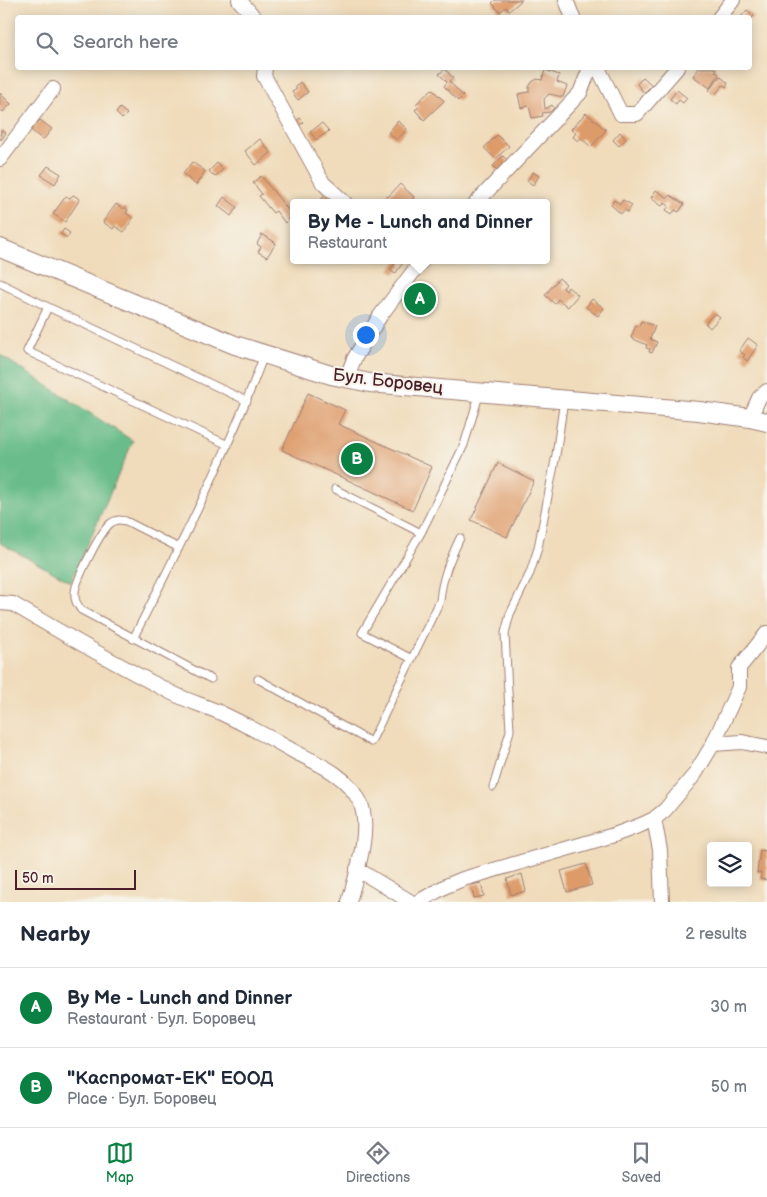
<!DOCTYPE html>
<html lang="en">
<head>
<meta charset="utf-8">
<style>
	body { margin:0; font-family:"Balsamiq Sans",sans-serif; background:#f6f6f7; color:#1f2937 }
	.controls { position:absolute; right:15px; bottom:15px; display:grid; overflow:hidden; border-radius:5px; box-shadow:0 2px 12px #0003 }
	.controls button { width:45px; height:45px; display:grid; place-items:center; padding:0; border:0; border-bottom:1px solid #e0e1e3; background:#fff; color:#1f2937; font:25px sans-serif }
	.scale { position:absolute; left:15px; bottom:12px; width:121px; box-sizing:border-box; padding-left:5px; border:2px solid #4a1f2b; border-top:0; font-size:14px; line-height:18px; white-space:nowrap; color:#4a1f2b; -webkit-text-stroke:4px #f7f3e8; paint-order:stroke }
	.you { position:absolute; left:365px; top:334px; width:18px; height:18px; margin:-12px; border:4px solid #fff; border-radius:50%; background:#1a73e8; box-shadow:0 0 0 8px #1a73e833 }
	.badge { display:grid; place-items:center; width:32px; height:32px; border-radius:50%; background:#0b8043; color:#fff; font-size:16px; font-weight:700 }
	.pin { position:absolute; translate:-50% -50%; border:2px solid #fff; box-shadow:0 1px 5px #0006 }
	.popup { position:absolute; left:290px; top:199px; width:260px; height:65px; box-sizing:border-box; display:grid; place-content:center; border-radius:5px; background:#fff; filter:drop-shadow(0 1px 4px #0005); font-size:16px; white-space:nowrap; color:#747a83 }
	.popup b { font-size:19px; color:#1f2937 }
	.popup::after { content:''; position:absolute; left:50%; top:100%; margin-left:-10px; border:10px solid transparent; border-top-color:#fff }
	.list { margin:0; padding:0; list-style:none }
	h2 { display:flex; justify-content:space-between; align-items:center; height:65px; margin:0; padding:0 20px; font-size:21px }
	h2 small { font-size:16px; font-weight:400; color:#747a83 }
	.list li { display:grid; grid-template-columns:32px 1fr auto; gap:15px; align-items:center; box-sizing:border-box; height:80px; padding:0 20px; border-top:1px solid #e0e1e3 }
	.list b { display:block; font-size:19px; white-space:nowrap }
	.list p { margin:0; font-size:16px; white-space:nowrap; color:#747a83 }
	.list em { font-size:16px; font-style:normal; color:#747a83 }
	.icon { flex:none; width:28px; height:28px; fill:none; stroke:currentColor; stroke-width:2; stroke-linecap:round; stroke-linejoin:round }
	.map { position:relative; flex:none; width:767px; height:902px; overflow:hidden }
	.search { position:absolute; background:#fff; box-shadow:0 2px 12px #0003; left:15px; right:15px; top:15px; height:55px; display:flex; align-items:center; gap:12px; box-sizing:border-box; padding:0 18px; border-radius:5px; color:#747a83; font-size:19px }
	.sheet { height:225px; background:#fff }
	nav { display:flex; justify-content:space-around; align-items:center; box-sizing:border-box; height:70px; border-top:1px solid #e0e1e3; background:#fff; font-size:14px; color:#747a83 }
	nav a { display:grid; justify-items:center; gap:2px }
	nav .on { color:#0b8043 }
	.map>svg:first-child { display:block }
	.forest { fill:#6abd8a; stroke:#5a6e5a }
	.building { fill:#de9b6a }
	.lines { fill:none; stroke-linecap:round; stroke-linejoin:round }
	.service-casing { stroke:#9d7e73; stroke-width:9 }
	.minor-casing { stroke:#9d7e73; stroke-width:16 }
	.tertiary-casing { stroke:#9d7e73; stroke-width:20 }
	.service { stroke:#fff; stroke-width:7 }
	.minor { stroke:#fff; stroke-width:14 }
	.tertiary { stroke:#fff; stroke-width:18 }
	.labels { text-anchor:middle; stroke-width:4; stroke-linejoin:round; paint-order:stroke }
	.street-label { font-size:18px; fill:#4a1f2b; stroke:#f7f3e8 }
</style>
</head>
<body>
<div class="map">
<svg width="767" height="902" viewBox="0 0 767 902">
	<rect width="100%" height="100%" fill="#f7f3e8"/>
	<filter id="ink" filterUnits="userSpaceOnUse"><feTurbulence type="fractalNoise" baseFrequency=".02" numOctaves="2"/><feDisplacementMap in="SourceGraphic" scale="10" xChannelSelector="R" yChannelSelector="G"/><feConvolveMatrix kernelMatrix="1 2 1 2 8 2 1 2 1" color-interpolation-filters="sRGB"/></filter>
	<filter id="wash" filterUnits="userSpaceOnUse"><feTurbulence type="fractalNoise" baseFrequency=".0096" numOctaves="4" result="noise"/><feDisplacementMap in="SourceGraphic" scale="20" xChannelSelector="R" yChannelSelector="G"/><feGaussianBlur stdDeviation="1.12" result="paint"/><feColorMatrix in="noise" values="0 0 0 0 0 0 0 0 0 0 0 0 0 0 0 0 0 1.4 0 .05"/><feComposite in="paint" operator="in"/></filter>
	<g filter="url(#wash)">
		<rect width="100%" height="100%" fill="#f0dcbb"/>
		<path class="forest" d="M0,355l133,86 -62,141 -71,-39z"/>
		<g id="blocks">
			<path class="building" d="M495,0h27l-13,11 -3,-4 -6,5 -8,-9z
				M747,10l7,6 -4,5v-3h-10z
				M699,68h15l3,1 -2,2 4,3 -9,14 -17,-12z
				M445,69l8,9 -4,3 14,15 -5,5 -14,-15 3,-4 -8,-8z
				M545,70l14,5 -2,7 10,4 -4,11 -14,-3 -5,5 1,10 7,-4 2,3 -4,4 -8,1 1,3 -11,2 -3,-12 -8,2 -3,-14 11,-2v-5l3,-5 5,-3 5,1z
				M720,76l8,7 -2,4 -3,-2 -8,10 -6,-5z
				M643,77l9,8 -8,8 -7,-9z
				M300,82l8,10 -10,8 -6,-8 5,-3 -2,-2z
				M432,89l12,12 -20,19 -9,-10 4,-3 -3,-3z
				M677,90l10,8 -4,5 -4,-3 -3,4 -6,-5z
				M0,93l11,11 -8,8 -3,-3z
				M120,108l7,6 -5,5 -6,-6z
				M586,113l20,17 -15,17 -10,-9 -3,3 -5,-4 3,-4 -5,-4z
				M300,118l4,4 -5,4 -4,-4z
				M40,120l12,9 -9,11 -12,-10z
				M398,121l9,8 -10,11 -9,-7z
				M322,123l7,8 -13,9 -6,-8z
				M1,130l5,3 -5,7 -1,-1z
				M620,132l6,7 -7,7 -6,-6z
				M497,135l12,11 -13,13 -12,-11z
				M260,139l11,14 -15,12 -11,-14z
				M503,156l6,6 -10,10 -6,-6z
				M192,162l13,9 -9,14 -13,-11z
				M217,163l6,6 -8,8 -6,-6z
				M48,166l13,8 -6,10 -14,-9z
				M533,172l6,4 -6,9 -6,-4z
				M261,176l32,40 -8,7 -9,-12 -3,2 -14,-17 3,-2 -9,-11z
				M400,184l14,13 -5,6h-30l7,-7 2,1z
				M656,190l12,8 2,-3 14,9 -5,8 -4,-2 -3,4 -6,-4 3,-4 -4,-3 -3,3 -11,-8z
				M327,192l6,5 -4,6h-10z
				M73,195l7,4 -15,23 -12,-8 13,-18 4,2z
				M224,197l13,10 -6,9 -13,-10z
				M614,200l6,4 3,-4 9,5 -4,7 -4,-2 -3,4 -10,-9z
				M116,204l6,4h4l2,2 -2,3 7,5 -9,14 -9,-6 -2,3 -10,-7z
				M64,229l6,4 -3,5 -6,-4z
				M262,234l14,9 -9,14 -9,-5 3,-5 -4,-3z
				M398,260l4,4 -7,10 -5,-4z
				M559,278l7,6 -3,4 3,3 2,-4 10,8 -10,12 -10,-8 -3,5 -10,-9z
				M592,299l12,9 -6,8 -12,-9z
				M715,313l5,4 -10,11 -5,-5z
				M641,321l14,5 -5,13 7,3 -5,11 -3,-1 1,-3 -4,-1 1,-3 -16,-7 5,-13 3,1z
				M748,338l10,7 -11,16 -4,-4 2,-2 -6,-4z
				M308,393l37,17 -7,14 94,43 -19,43 -131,-60z
				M498,463l36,18 -27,56 -36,-17z
				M760,850l7,1v29l-7,-1 1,-7 -4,1z
				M586,864l6,21 -25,7 -6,-21z
				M522,874l4,17 -15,4 -4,-16z
				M481,883l3,13 -10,2 -3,-13z"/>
		</g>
	</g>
	<g filter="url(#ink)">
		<use href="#blocks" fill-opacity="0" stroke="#9d7e73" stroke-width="1"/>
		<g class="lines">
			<g class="service-casing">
				<path id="service" d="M0,283l48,24
					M228,445l-201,-94 21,-44 199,94
					M335,489l86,44
					M179,548l-53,-27c-6,-1 -10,-2 -15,2 -10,7 -35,57 -36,69 -1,8 2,12 6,18l130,69
					M133,639c47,-93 95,-186 131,-284
					M412,659l-50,-26 59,-100 43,-88 16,-53
					M258,679l113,63 69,-141c2,-24 10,-42 20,-63
					M493,787l17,-56 -5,-98 5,-19 20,-41 8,-25 18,-93 8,-55"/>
			</g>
			<g class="minor-casing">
				<path id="minor" d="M239,0l16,18
					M566,0l7,18
					M719,18l14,-18
					M265,68l-1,8 59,107 22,20
					M598,68l23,46h16l40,-46
					M0,159l53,-70
					M476,203l104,-110 10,-25
					M346,379l8,-20 26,-43 42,-56
					M750,418l9,-20 8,-7
					M0,603l13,1c52,31 105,61 159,89 16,8 33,13 49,20 25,12 50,25 74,39 24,12 53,24 65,50 12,26 -4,73 -11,100
					M713,744l29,-2 25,5
					M654,819l6,31 2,52
					M357,869l54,33
					M418,902l28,-16 17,-7 151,-44 27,-10 13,-6 11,-9 30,-36 18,-30 26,-57v-19l28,-35"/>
			</g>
			<g class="tertiary-casing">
				<path id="tertiary" d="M0,248l235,97 96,30 39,8 329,28 51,7 17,4"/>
			</g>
			<use href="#service" class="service"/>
			<use href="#minor" class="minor"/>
			<use href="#tertiary" class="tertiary"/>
		</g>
	</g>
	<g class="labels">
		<g class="street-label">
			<text transform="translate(388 381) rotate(7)" y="6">Бул. Боровец</text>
		</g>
	</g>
</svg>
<div class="controls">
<button><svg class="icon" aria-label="layers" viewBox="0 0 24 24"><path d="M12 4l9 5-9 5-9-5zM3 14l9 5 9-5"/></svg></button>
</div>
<div class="scale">50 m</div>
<div class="you"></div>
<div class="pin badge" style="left:420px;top:299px">A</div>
<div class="popup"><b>By Me - Lunch and Dinner</b>Restaurant</div>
<div class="pin badge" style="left:357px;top:459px">B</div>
<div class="search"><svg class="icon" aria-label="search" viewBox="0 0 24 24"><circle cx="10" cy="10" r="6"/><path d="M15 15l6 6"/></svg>Search here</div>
</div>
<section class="sheet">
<h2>Nearby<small>2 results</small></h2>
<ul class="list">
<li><span class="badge">A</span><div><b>By Me - Lunch and Dinner</b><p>Restaurant · Бул. Боровец</p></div><em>30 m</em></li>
<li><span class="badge">B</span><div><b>&quot;Каспромат-ЕК&quot; ЕООД</b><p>Place · Бул. Боровец</p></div><em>50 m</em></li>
</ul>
</section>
<nav>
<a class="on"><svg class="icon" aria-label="map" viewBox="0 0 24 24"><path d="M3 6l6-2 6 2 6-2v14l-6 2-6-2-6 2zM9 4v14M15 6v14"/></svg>Map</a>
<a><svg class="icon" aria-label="directions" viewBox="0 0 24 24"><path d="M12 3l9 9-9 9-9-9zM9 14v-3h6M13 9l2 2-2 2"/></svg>Directions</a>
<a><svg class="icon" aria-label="saved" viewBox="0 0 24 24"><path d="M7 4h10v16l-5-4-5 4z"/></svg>Saved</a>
</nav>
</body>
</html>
